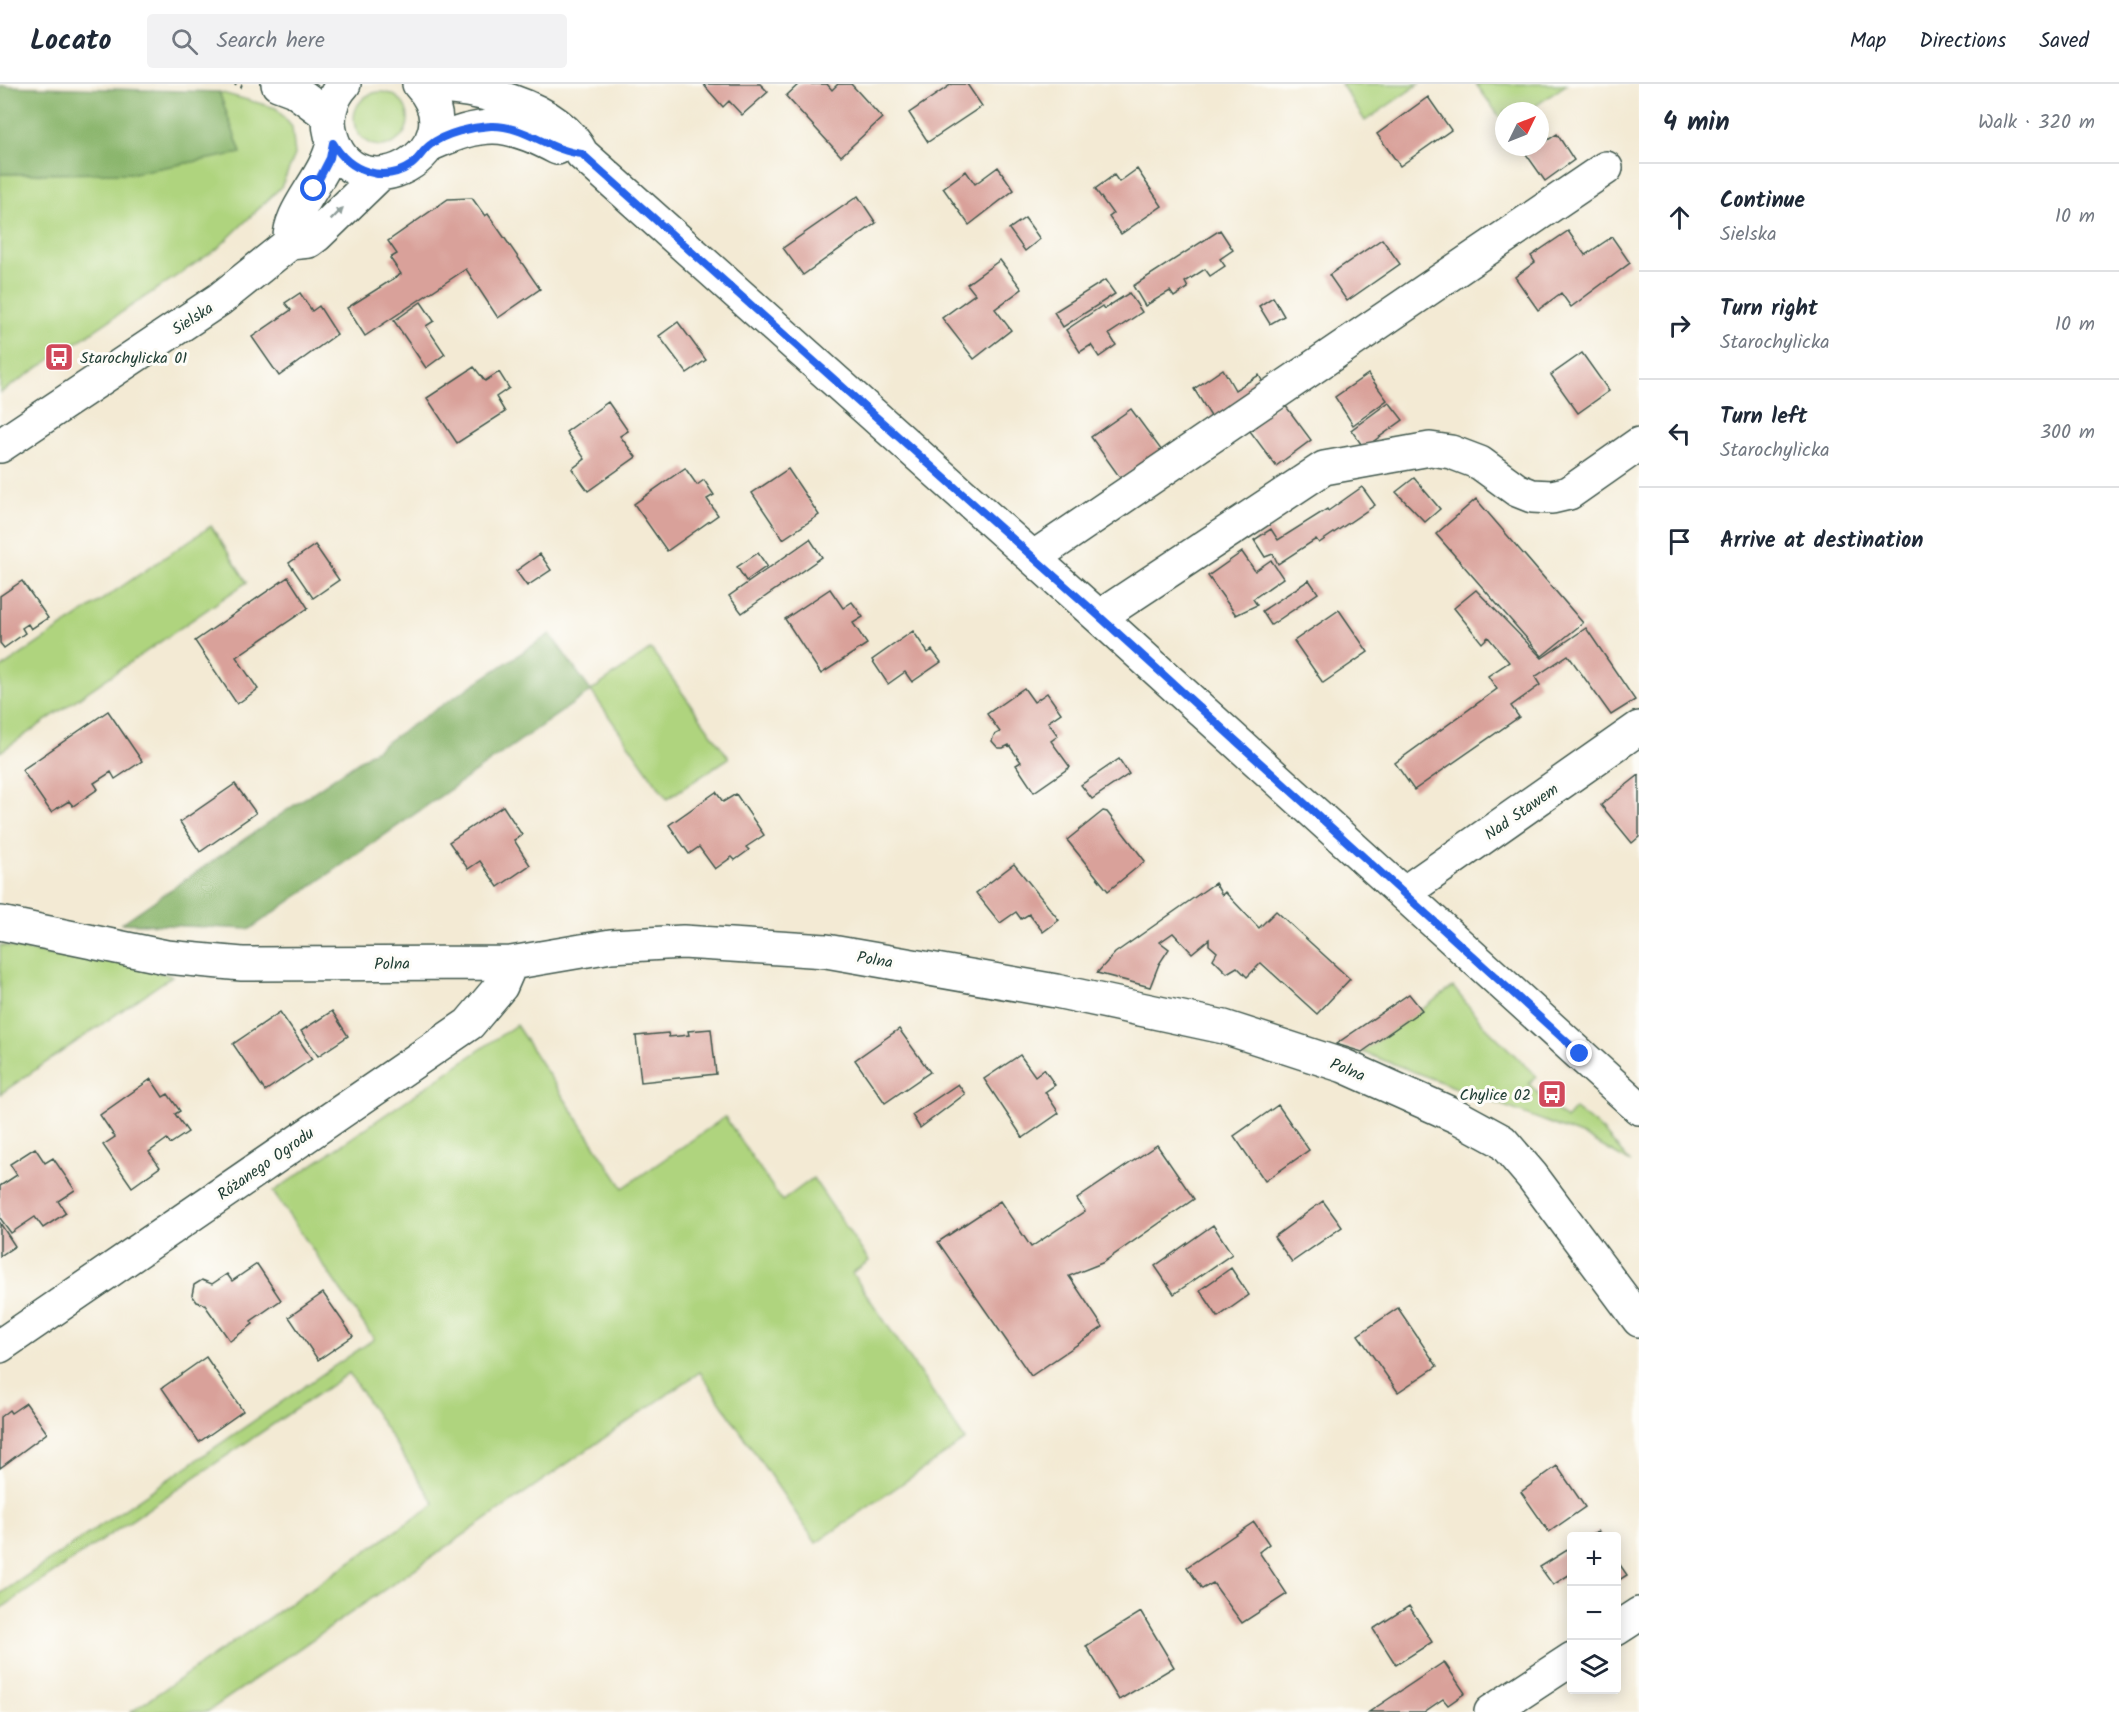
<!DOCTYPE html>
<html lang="en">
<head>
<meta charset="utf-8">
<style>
	body { margin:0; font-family:Kalam,sans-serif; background:#f2f2f3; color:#1f2937 }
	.controls { position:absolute; right:18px; bottom:18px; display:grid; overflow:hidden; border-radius:6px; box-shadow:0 3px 15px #0003 }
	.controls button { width:54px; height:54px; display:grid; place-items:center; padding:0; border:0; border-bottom:2px solid #e0e1e3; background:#fff; color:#1f2937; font:30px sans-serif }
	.compass { position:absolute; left:1495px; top:18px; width:54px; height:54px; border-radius:50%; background:#fff; box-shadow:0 3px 15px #0003; rotate:47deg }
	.stop { position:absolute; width:18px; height:18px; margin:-14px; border:4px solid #2563eb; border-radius:50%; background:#fff }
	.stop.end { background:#2563eb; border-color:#fff; box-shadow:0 2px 6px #0008 }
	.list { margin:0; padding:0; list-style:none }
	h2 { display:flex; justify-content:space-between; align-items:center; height:78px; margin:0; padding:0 24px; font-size:26px }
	h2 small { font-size:20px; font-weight:400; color:#747a83 }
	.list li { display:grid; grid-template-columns:39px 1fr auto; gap:18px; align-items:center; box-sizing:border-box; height:108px; padding:0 24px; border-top:2px solid #e0e1e3 }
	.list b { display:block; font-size:22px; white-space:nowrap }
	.list p { margin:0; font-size:20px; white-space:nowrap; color:#747a83 }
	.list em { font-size:20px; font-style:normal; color:#747a83 }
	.icon { flex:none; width:33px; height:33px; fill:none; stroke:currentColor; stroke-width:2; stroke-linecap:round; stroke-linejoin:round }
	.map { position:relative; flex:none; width:1639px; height:1628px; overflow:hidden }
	header { display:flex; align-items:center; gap:36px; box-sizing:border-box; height:84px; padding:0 30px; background:#fff; border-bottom:2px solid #e0e1e3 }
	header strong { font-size:28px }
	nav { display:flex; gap:33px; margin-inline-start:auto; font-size:21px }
	.search { width:420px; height:54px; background:#f2f2f3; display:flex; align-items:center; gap:15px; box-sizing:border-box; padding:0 21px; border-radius:6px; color:#747a83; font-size:22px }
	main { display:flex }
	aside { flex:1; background:#fff }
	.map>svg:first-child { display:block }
	.green { fill:#afd47e; stroke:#678859; stroke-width:1.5 }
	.forest { fill:#8bb66d; stroke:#557a50; stroke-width:1.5 }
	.building { fill:#d9a19a }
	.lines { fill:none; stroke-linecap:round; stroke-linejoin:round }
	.minor-casing { stroke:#3f574c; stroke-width:36 }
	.path { stroke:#3f574c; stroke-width:4; stroke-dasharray:1.5 4.5; stroke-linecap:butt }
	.minor { stroke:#fff; stroke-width:33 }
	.oneway { fill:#8f9e9a }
	.route { stroke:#2563eb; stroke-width:8 }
	.labels { text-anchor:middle; stroke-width:6; stroke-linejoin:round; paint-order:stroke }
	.street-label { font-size:16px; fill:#1f3d34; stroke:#fdfcf7 }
	.poi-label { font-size:16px; fill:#1f3d34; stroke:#fdfcf7; text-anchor:start }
</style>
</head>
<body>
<header>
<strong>Locato</strong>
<div class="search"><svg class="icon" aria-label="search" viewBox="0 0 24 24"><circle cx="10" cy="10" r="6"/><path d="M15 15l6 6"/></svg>Search here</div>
<nav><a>Map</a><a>Directions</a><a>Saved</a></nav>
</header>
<main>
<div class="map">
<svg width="1639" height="1628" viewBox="0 0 1639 1628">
	<rect width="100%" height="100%" fill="#fdfcf7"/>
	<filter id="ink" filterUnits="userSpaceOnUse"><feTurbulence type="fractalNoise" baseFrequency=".0167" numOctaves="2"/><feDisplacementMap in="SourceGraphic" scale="12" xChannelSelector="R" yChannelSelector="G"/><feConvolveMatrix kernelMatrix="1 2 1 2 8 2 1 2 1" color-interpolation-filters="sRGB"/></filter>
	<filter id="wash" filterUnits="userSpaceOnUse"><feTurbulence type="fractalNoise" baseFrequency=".008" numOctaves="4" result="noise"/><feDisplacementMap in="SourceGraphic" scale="24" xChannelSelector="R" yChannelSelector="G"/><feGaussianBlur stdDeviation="1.35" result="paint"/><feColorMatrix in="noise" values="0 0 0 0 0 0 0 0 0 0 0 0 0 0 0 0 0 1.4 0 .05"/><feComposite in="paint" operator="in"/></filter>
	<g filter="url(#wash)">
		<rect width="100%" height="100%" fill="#f3ead4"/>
		<path class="green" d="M1341,0h78l-54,37z
			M1476,0h91l-39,27h-24v12z
			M219,8l57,16 16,19 3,28 -14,32 -64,62 -217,144v-219l133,-1 108,-20z
			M354 35a27 27 0 1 1 54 0a27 27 0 1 1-54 0Z
			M211,442l36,56 -247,170v-83z
			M651,565l78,109 -62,41 -76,-108z
			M0,861l73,14 10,-9 89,26 -172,118z
			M1453,903l30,37 53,52 -7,8 37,35 9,-10 28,22 28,32 -45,-26 -224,-85z
			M516,941l107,163 102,-71 57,84 31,-23 56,83 -17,12 113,167 -149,103 -116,-171 -493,340h-76l304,-208 -86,-131 -349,236v-15l374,-255 -101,-147z"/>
		<path class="forest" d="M0,2l219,6 22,61 -108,20 -133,1z
			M550,550l41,57 -341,238 -128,-6 272,-186z"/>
		<g id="blocks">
			<path class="building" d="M703,0h57l8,8 -26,23 -13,-14 -6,6z
				M799,0h28l5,6 6,-6h13l31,34 -41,38 -55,-60z
				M952,0h15l15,22 -54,36 -19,-29z
				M1428,13l23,33 -51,36 -23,-32z
				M1557,50l17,26 -29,21 -19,-27z
				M998,83l16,23 -45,35 -26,-37 23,-17 9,13z
				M1137,85l25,37 -41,28 -12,-17 4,-3 -18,-25 19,-14 5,7z
				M858,112l18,27 -73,52 -20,-27z
				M472,114l13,18 3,-2 52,75 -42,29 -32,-49 -101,67 -18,-28 54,-34 -11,-16 7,-4 -9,-13 60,-42z
				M1025,134l15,21 -15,12 -16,-22z
				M1220,146l13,20 -13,9 5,7 -15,10 -5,-7 -20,13 3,6 -14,9 -4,-6 -25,15 -12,-20z
				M1568,147l17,24 27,-18 18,26 -59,44 -10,-14 -23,17 -23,-33 20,-15 -4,-6z
				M1382,155l18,25 -53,37 -18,-26z
				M1000,176l22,29 -27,20 16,21 -37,29 -32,-41 33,-24 -8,-10z
				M1105,196l10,14 -52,33 -9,-15z
				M300,209l12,18 7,-5 18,28 -58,42 -27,-39 39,-27 -6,-7z
				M1129,209l13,19 -33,22 7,11 -17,12 -8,-12 -11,7 -14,-22 36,-24 2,3z
				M1273,213l11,19 -14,8 -11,-18z
				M421,218l13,19 -8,5 19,28 -19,14 -32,-47z
				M678,238l28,38 -19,13 -28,-37z
				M1582,269l27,38 -31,22 -27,-38z
				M474,283l11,14 14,-9 10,16 -13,9 9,15 -48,31 -30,-45z
				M1223,285l12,21 24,-15 8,15 -52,33 -21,-34z
				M1368,290l19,26 -34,25 -18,-28z
				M1282,317l29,39 -35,26 -29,-39z
				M608,318l20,29 -8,5 16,21 -48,34 -16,-22 13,-10 -19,-27z
				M1389,318l14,18 -39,28 -13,-18z
				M1131,325l31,42 -41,28 -30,-42z
				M685,384l12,17 7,-5 10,15 -7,4 11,16 -51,36 -33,-47z
				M788,385l31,46 -36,24 -31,-46z
				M1414,394l26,31 -15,13 -29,-30z
				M1362,403l13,18 -56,38 -3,-4 -38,25 -5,-10 -8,3 -11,-17 17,-11 7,11 49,-31 1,2z
				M1476,415l107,124 -41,33 -106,-122z
				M810,455l12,18 -80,56 -13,-17z
				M315,461l24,35 -26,18 -24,-35z
				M1242,468l13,19 16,-11 12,18 -30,21 4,6 -21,10 -28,-39z
				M758,469l9,13 -21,15 -9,-14z
				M540,470l11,16 -24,16 -11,-15z
				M288,493l20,31 -72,49 22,32 -21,15 -42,-63z
				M1309,496l9,13 -47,32 -9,-14z
				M22,497l26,37 -17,11 -3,-5 -6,4 3,5 -21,15 -4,-5v-47z
				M830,505l13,19 9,-6 11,15 -10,6 14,21 -46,30 -36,-55z
				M1476,506l66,68 44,-30 49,72 -24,15 -43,-60 -33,22 5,8 -29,21 8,11 -105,73 -19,-27 102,-74 -9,-13 21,-14 -21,-25 -6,6 -28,-35z
				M1339,526l29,42 -45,31 -29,-42z
				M913,547l15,22 4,-3 9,12 -29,20 -7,-10 -17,12 -16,-24z
				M1024,604l10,14 13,-9 14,20 -13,9 10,14 -7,5 19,26 -36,25 -18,-27 5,-3 -12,-17 -6,3h-5l-6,-7 2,-6 6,-3 -13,-18z
				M108,627l34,50 -27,18 -4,-7 -17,11 4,6 -25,17 -4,-5 -18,11 -29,-42z
				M1119,675l10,15 -37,25 -11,-14z
				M1639,691v62l-7,6 -31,-38z
				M235,700l21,29 -56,39 -20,-30z
				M716,708l7,10 13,-8 28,41 -18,12 3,3 -14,10 -3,-3 -17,12 -16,-22 -10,7 -20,-29z
				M503,722l19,29 -8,5 16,25 -32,22 -18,-26 -12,8 -19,-27z
				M1103,727l4,1 38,49 -37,30 -41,-51z
				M1014,780l45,56 -16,12 -14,-18 -8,5 -5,-7 -16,11 -24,-30z
				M1215,799l7,12 3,-3 34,36 17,-17 74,68 -33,35 -56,-51 -14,14 -10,-10 -10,6 -14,-14 4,-7 -8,-7v-6l-17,14 -19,-20 -13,9 9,7 -10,15 -9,23 -53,-14 18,-20z
				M1409,910l13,16 -60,42 -26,-8z
				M332,927l16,25 -30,20 -17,-25z
				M280,928l32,47 -47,32 -32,-47z
				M711,945l5,45 -75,8 -5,-46 32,-3 1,4 20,-2 -1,-4z
				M899,945l31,43 -45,31 -30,-43z
				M1020,971l15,21 9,-7 11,16 -10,7 14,21 -36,25 -39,-59z
				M151,995l12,18 5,-3 12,17 -5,3 13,18 -18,12 -3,-5 -18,13 11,15 -28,20 -29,-42 12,-8 -15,-22z
				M958,1000l7,10 -45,34 -8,-13z
				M1278,1021l31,45 -44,31 -31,-45z
				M1157,1061l37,54 -92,64 -33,13 34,51 -72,49 -93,-134 62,-41 31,46 54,-36 -8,-12z
				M35,1064l10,15 8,-5 22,32 -17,11 8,12 -23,15 -8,-11 -24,16 -11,-15v-32l17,-11 -7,-11z
				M1323,1117l19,26 -50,35 -18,-25z
				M0,1139l15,23 -15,10z
				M1213,1141l19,29 -58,40 -19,-28z
				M257,1180l24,36 -30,21 2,3 -23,17 -26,-37 -7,-2 -5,-7 2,-10 8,-5 10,4 15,-10 5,7z
				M1231,1184l18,27 -31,22 -18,-27z
				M323,1209l30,43 -35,24 -29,-43z
				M1398,1224l39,58 -39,26 -40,-57z
				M206,1273l37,54 -44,31 -37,-54z
				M26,1319l21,30 -47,35v-51l9,-7 2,3z
				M1557,1382l28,41 -36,25 -28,-40z
				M1254,1438l15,22 -10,8 28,42 -45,29 -29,-40 -11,6 -15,-22z
				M1598,1447l4,5h-13z
				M1572,1463v26l-19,12 -13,-18z
				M1616,1475l11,16 -11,7z
				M1409,1522l23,36 -36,23 -23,-36z
				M1141,1528l33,55 -55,33 -33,-54z
				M1444,1578l21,31 -17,12 -5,-6 -19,13h-55z"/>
		</g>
	</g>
	<g filter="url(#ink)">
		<use href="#blocks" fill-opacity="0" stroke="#3f574c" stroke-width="1.5"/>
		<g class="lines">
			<g class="minor-casing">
				<path id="minor" d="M278,0l16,6 35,26
					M344,0c-13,14 -18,33 -13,51 22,84 150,15 88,-51
					M421,2c52,1 136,17 161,68l517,463 540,491
					M429,61c54,-24 76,-25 128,3
					M290,159c-3,-32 36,-64 43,-100
					M0,362l220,-147 70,-56 19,-2 8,-6 63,-61
					M1033,474l573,-390
					M1099,533l225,-149 106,-19 21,3 29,11 37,27 15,6 20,1 17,-4 70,-49
					M1404,809l235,-165
					M0,839l166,34 76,7 269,-1 100,-17 72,-4 143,9 230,40 168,36 120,39 114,51 44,24 30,35 107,144
					M0,1262l469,-322 32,-38 10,-23
					M1616,1545l23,-15
					M1491,1628l81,-53"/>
			</g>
			<path class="path" d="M235,0l8,3"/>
			<use href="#minor" class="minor"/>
		</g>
		<defs><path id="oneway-solid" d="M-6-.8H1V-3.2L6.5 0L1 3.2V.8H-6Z" transform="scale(1.5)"/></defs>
		<use class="oneway" href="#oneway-solid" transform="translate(337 130) rotate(-45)"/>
	</g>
	<g class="lines" filter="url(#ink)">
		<path class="route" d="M314,105l16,-31 3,-15c16,28 50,41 78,22 8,-6 12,-15 19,-20 15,-12 42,-18 61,-19 34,-1 58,25 91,28l518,463 480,437"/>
	</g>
	<defs>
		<g id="bus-square" transform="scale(1.5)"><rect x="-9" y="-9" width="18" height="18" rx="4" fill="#d1495b" stroke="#fdfcf7"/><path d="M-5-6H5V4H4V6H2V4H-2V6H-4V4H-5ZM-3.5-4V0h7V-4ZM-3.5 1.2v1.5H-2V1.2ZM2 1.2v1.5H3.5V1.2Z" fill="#fff"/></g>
	</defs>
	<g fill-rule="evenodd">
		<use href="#bus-square" x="59" y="273"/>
		<use href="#bus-square" x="1552" y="1010"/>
	</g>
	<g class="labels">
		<g class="street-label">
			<text transform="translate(192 234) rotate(-33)" y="6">Sielska</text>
			<text transform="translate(1521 727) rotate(-35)" y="6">Nad Stawem</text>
			<text transform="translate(875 875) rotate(9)" y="6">Polna</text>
			<text transform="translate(392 879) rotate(-1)" y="6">Polna</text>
			<text transform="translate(1348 985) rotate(22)" y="6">Polna</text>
			<text transform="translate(265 1079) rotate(-35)" y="6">Różanego Ogrodu</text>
		</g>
		<g class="poi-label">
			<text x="80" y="279">Starochylicka 01</text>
			<text x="1531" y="1016" text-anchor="end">Chylice 02</text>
		</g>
	</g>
</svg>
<div class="controls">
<button>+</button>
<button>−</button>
<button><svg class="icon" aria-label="layers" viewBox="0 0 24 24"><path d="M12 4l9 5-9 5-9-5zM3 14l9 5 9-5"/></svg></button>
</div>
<svg class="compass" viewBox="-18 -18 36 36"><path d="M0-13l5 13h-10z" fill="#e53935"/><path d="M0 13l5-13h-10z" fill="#747a83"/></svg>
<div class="stop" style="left:314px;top:105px"></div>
<div class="stop end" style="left:1580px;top:970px"></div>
</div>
<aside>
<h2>4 min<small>Walk · 320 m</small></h2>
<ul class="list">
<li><svg class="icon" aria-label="ahead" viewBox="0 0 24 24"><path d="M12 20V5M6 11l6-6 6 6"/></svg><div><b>Continue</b><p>Sielska</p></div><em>10 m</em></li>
<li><svg class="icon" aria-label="right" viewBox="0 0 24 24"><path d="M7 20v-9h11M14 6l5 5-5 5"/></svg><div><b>Turn right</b><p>Starochylicka</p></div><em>10 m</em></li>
<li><svg class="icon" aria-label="left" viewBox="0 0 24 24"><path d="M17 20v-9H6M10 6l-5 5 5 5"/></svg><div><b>Turn left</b><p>Starochylicka</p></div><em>300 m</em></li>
<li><svg class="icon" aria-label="arrive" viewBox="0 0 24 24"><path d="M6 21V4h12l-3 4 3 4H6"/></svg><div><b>Arrive at destination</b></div></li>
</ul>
</aside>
</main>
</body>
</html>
